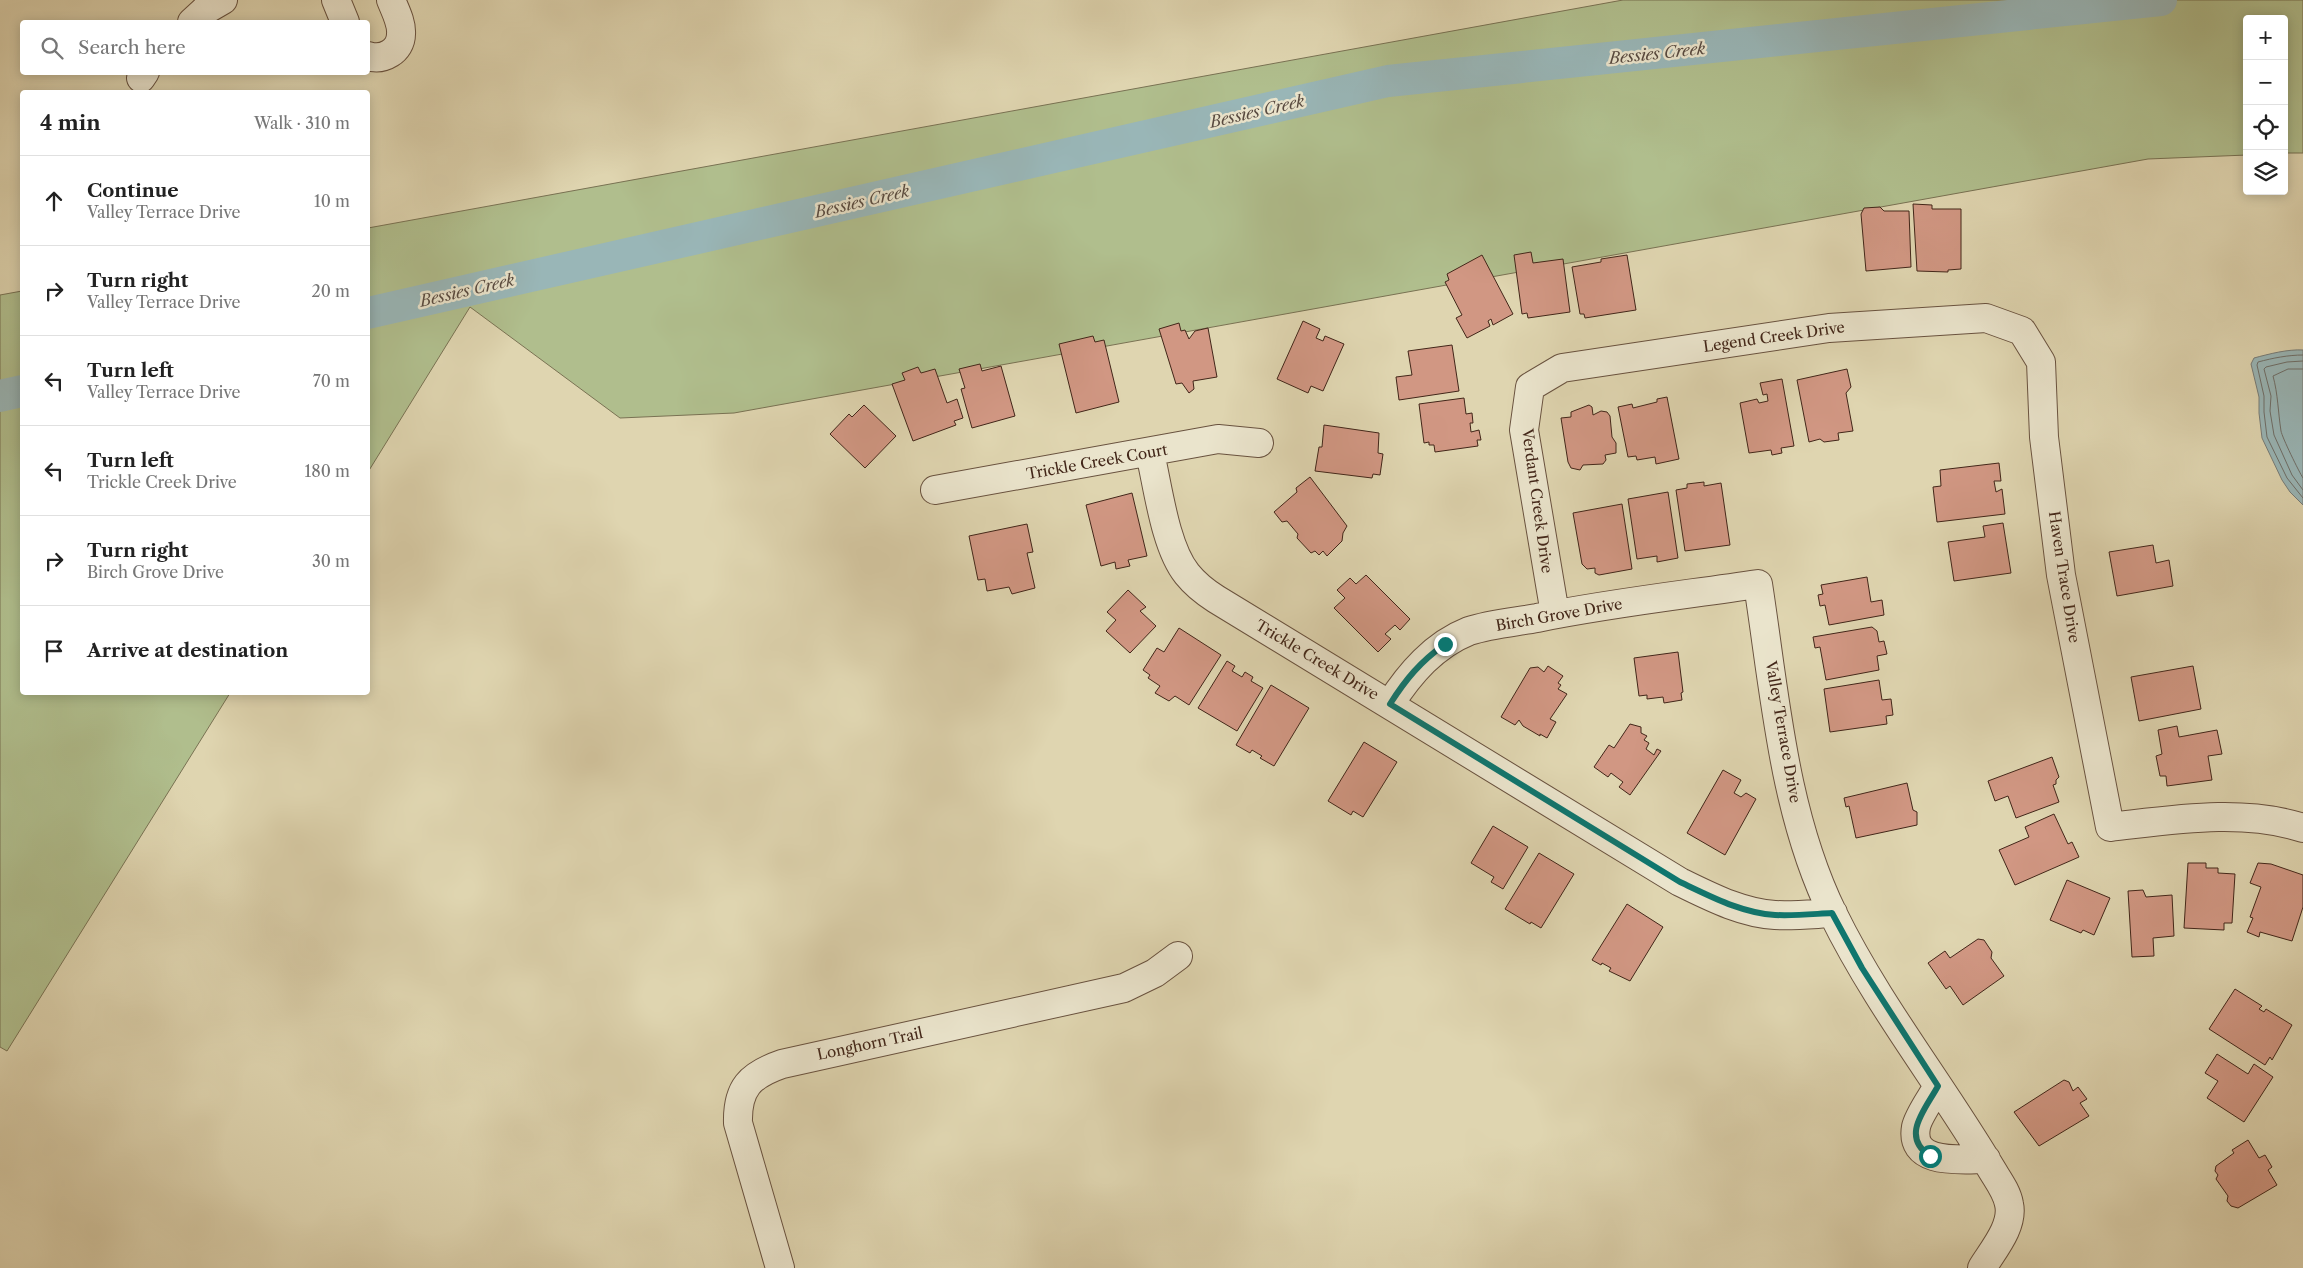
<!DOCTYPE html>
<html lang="en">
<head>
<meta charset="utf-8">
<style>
	body { margin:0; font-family:"Libre Caslon Text",serif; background:#f2f2f2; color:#222 }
	.controls { position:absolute; right:15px; top:15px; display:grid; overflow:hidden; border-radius:5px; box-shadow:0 2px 12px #0003 }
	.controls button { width:45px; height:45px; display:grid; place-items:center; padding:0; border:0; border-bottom:1px solid #e0e0e0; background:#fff; color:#222; font:25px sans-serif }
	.stop { position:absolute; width:15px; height:15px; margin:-11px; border:4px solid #0f766e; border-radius:50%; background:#fff }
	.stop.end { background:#0f766e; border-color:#fff; box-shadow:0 1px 5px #0008 }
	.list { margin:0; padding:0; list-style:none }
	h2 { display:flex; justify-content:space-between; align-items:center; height:65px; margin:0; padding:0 20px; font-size:21px }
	h2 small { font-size:16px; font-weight:400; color:#767676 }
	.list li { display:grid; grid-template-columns:32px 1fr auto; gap:15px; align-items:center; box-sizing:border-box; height:90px; padding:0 20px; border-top:1px solid #e0e0e0 }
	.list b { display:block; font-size:19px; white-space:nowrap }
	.list p { margin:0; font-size:16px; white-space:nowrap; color:#767676 }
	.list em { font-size:16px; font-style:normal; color:#767676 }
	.icon { flex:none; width:28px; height:28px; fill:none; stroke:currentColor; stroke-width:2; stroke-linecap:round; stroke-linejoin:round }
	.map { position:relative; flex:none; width:2303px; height:1268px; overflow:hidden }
	.search { position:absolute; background:#fff; box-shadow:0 2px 12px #0003; left:20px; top:20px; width:350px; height:55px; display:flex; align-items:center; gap:12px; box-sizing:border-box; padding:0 18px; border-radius:5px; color:#767676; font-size:19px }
	.panel { position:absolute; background:#fff; box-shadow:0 2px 12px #0003; left:20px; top:90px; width:350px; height:605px; border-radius:5px }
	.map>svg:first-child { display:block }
	.green { fill:#b0be8d; stroke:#797253 }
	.water { fill:#99b6b7; stroke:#767c78 }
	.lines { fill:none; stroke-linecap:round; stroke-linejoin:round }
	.shore { stroke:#6e6e68; stroke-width:1 }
	.river { stroke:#99b6b7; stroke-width:32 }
	.building { fill:#d19783; stroke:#422619 }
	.minor-casing { stroke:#69523f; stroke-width:30 }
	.minor { stroke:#eae4cc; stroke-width:28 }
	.route { stroke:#0f766e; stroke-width:6 }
	.labels { text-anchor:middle; stroke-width:5; stroke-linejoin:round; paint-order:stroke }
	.street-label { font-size:15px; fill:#422619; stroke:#eae4cc }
	.water-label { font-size:16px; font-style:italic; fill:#584a40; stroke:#eae4cc }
</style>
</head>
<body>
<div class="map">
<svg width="2303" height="1268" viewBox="0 0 2303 1268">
	<rect width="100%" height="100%" fill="#dfd5b0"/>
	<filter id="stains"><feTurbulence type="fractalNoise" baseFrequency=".004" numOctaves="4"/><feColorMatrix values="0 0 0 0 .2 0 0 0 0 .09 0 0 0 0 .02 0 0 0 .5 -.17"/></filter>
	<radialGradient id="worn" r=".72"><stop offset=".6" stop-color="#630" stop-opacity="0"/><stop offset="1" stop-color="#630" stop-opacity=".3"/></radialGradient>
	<path class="green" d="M1623,0h680v153h-19v-134h-37v136l-99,4 -1414,254 -114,5 -150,-111 -102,165v-244z
		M22,291v401l208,1 -223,358 -7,-4v-752z"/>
	<path class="water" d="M2303,350v155l-13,-13 -8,-12 -20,-42 -3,-25v-16l-8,-33 3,-6c15,-4 34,-9 49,-8z"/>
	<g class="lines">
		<path class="shore" d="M2303,355c-15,0 -30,3 -45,7l-1,3 7,31v16l3,25 20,41 16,20
			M2303,361l-16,1 -21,5 -2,2 7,27 -1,15 4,24 18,40 11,15
			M2303,369h-15l-15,7c5,18 5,36 8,55 1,6 18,41 22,47"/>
		<path class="river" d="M368,313l1020,-232 773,-81
			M0,396l22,-5"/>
	</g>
	<path class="building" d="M1913,204l19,1v4h29v60l-13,1v2l-31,-1z
		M1880,207l4,4h25l2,56 -45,4 -5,-57 3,-6z
		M1531,252l2,11 30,-4 7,53 -42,6 -1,-5 -5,1 -8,-59z
		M1482,255l31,59 -20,11 -2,-6 -3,2 2,5 -23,12 -11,-20 6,-3 -17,-33 4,-2 -2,-6z
		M1627,255l9,55 -51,8 -1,-4h-4l-8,-47 29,-5v-3z
		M1303,321l17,8 -4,9 7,3 2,-5 19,8 -21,47 -12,-5 -3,7 -31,-14z
		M1179,323l2,8 4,-1 4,9 6,-8 13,-3 9,49 -24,4 1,8 -5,4 -7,-10 -6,1 -17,-55z
		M1093,336l2,6 9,-2 15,62 -43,11 -17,-69z
		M1452,345l7,46 -60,9 -3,-23 16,-2 -4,-24z
		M980,364l2,7 19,-5 14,50 -43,12 -11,-39 4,-1 -6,-19z
		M918,367l3,6 14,-4 12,34 10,-4 6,19 -9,3 2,4 -43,16 -21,-57 13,-4 -3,-7z
		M1847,369l4,18 -5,6 7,38 -15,2 1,7 -15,2 -4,-3 -11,3 -12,-62z
		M1782,379l12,67 -13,2 1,5 -10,2 -1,-5 -22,3 -9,-50 17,-4 2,4 9,-2 -1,-7 -4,1 -3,-12z
		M1667,397l12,62 -23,5 -1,-7 -18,3 -1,-4 -8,1 -10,-50 14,-3 1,4 24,-6v-3z
		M1464,398l2,16 6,-1 1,10h-3l1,9 8,-2 2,10h-4l1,6 -43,6 -1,-7h-5v-3l-5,1 -5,-39z
		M864,405l32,31 -31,32 -35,-34 19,-20 3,3z
		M1589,405l3,2 1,8 8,-4 6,1 3,4 2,21 4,6v10l-11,2 1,5 -3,4 -20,1 -3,5 -9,-2 -3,-6 -7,-44 10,-1v-5z
		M1324,425l55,8 -1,20 5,1 -3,21 -7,-1 -1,4 -57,-7 4,-24h3z
		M1999,463l2,18h-7l2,11 6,-3 3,25 -68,8 -4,-35 8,-1 -1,-16z
		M1310,477l37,49 -4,7 -1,8 -15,15 -4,-5 -4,4 -4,-4 -4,2 -14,-15 1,-4 -11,-13 -5,1 -8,-10 23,-20 -1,-4z
		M1704,482v4l17,-3 9,62 -45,6 -9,-61 11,-2v-4z
		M1668,492l10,66 -21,4v-6l-20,3 -9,-60z
		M1132,493l15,63 -19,4 2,6 -14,3 -1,-7 -14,4 -15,-61z
		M1622,504l10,65 -33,6 -4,-2v-5l-8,1 -5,-5 -9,-51z
		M2003,523l8,50 -57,8 -6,-39 37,-5 -2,-11z
		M1027,524l6,28 -6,1 8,35 -23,6 -3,-7 -22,4 -2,-12 -7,1 -9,-44z
		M2153,545l3,18 13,-3 4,26 -56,10 -8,-44z
		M1366,575l44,44 -10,11 -5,-5 -10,9 6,5 -13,13 -44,-44 11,-10 -8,-8 13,-12 6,6z
		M1867,577l4,25 11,-2 2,15 -55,10 -4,-20 -5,1 -2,-11 5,-1 -2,-9z
		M1128,590l18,17 -6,4 16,15 -26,27 -24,-22 10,-11 -9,-8z
		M1872,627l5,4 2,11 5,-1 3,13 -10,2 2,14 -53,10 -6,-33 -5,1 -2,-11z
		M1179,628l42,27 -32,50 -14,-9 -6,5 -14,-8 5,-7 -12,-8 2,-3 -7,-5 14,-22 7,4z
		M1678,652l5,40 -2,1 1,7 -18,3 -1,-6 -16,2v-4l-8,1 -5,-38z
		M1227,661l8,5 -3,5 10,6 3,-5 8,5 -2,4 12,7 -26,43 -39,-23z
		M1548,666l15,10 -5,7 3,2 -3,4 9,5 -17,25 6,3 -9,16 -7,-4v2l-17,-10 -4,-6 -4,5 -14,-8 29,-49 8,-1 6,5z
		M2193,666l8,43 -62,12 -8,-44z
		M1879,680l3,20 9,-1 2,16 -7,1 1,8 -57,8 -6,-43z
		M1271,685l38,23 -35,58 -14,-8 2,-2 -10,-6 -2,3 -14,-8z
		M1630,724l11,3v6l6,3 -3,4 5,3 -3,6 8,6 3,-6 4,2 -31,44 -11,-8 4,-5 -12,-9 -3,4 -14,-10 15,-22 5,3z
		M2177,726l2,11 38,-7 5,24 -14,2 4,24 -45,6 -1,-10h-6l-4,-20 6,-2 -4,-24z
		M1364,742l33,20 -34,55 -10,-6 -2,4 -23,-14z
		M2052,757l7,20 -3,3v4l-3,1 6,17 -43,16 -8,-22 -13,5 -7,-20z
		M1723,770l18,10 -7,13 7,4 5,-4 10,6 -31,56 -38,-22z
		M1907,783l6,27 4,2v13l-61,13 -7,-32 -3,1 -2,-9z
		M2054,814l14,30 4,-2 7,15 -64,28 -16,-35 30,-13 -4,-10z
		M1493,826l35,21 -25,42 -12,-7 3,-5 -23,-14z
		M1539,853l35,21 -33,54 -10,-6 -1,2 -25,-15z
		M2188,863h18v5h12v5l17,1 -3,49h-8v7l-40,-2z
		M2258,863l13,1 32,11v32l-11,34 -32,-9 -1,5 -12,-5 6,-14 -3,-1 11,-30 -11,-4z
		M2067,880l43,18 -16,37 -11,-5 -2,3 -31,-13z
		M2143,890l3,7 26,-2 2,41 -21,2 1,18 -22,1 -4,-66z
		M1627,904l36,23 -33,54 -21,-10 2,-3 -9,-5 -1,2 -9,-5z
		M1978,939l6,1 8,12 -1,6 13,18 -41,29 -13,-19 -4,3 -18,-26 17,-12 5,7z
		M2235,989l27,17 -3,3 5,3 2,-3 26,16 -20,35 -2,-3 -5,8 -56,-36z
		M2217,1054l31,20 6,-10 19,13 -29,45 -37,-24 11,-17 -13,-8z
		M2064,1080l5,2 4,9 5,-4 9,12 -7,4 9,13 -50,30 -25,-34z
		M2248,1140l11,18 6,-3 7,12 -4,3 9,15 -39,23 -7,-2 -4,-5 1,-5 -12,-17 2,-4 -3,-4 1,-5 18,-13 -2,-3z"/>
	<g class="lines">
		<g class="minor-casing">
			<path id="minor" d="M336,0l9,22
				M192,22l12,-11 19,-11
				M368,56c15,5 33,-5 33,-22 1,-11 -6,-24 -10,-34
				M141,78l4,-6
				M1150,453c8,34 15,94 37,121 8,10 18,18 29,25l464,283c29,14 61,31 95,33 19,1 38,-1 58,-2
				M935,490l283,-51 41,4
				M1555,614l-31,-184 6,-43 32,-19 267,-40 157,-10 36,13 19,31 3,75 17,138 49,252c62,-7 132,-19 193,1
				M1390,704c20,-31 44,-59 79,-73 21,-7 46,-9 68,-13 73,-15 147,-23 221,-34 17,110 25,228 75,330 44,90 108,170 159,256 6,10 15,22 17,34 5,22 -16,46 -27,64
				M1938,1086c-6,11 -20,30 -22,41 -7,39 46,32 70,32
				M780,1268l-42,-145c-1,-35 12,-48 44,-59l342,-76 31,-15 23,-17"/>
		</g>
		<use href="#minor" class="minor"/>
	</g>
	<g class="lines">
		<path class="route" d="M1445,644c-25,18 -39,35 -55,60l290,178c30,14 61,31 95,33 19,1 38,-1 57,-2l30,55 76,118c-13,24 -38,50 -8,70"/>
	</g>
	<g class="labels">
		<g class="street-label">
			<text transform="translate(1774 337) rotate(-8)" y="5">Legend Creek Drive</text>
			<text transform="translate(1097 462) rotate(-10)" y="5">Trickle Creek Court</text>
			<text transform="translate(1537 501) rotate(82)" y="5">Verdant Creek Drive</text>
			<text transform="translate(2064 577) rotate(81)" y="5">Haven Trace Drive</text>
			<text transform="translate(1559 615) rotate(-10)" y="5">Birch Grove Drive</text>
			<text transform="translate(1317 660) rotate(31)" y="5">Trickle Creek Drive</text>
			<text transform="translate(1783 732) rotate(80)" y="5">Valley Terrace Drive</text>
			<text transform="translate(870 1044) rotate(-12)" y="5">Longhorn Trail</text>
		</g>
		<g class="water-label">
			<text transform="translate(1657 53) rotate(-6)" y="6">Bessies Creek</text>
			<text transform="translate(1257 111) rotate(-13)" y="6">Bessies Creek</text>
			<text transform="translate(862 201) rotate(-13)" y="6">Bessies Creek</text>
			<text transform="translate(467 290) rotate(-13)" y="6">Bessies Creek</text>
		</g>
	</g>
	<rect width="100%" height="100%" filter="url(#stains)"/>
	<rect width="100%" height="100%" fill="url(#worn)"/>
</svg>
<div class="controls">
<button>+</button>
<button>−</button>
<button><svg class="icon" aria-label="locate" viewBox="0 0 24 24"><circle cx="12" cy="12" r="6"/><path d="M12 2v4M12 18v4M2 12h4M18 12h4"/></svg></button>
<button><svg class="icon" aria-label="layers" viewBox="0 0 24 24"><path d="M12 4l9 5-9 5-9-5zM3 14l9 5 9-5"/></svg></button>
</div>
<div class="stop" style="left:1930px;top:1156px"></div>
<div class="stop end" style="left:1445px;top:644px"></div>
<div class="search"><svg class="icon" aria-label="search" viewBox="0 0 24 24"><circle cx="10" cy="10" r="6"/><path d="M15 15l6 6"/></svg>Search here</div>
<section class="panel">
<h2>4 min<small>Walk · 310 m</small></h2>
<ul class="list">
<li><svg class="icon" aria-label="ahead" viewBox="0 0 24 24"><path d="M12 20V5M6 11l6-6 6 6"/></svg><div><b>Continue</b><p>Valley Terrace Drive</p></div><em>10 m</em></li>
<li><svg class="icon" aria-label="right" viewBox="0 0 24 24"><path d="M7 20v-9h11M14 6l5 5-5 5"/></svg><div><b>Turn right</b><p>Valley Terrace Drive</p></div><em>20 m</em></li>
<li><svg class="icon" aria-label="left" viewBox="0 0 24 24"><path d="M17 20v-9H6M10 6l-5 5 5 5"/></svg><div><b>Turn left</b><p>Valley Terrace Drive</p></div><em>70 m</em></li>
<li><svg class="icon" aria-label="left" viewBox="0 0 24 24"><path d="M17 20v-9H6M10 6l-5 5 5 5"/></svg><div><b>Turn left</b><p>Trickle Creek Drive</p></div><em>180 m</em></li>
<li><svg class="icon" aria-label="right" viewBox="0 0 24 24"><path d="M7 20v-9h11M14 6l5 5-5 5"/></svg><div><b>Turn right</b><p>Birch Grove Drive</p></div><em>30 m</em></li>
<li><svg class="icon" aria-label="arrive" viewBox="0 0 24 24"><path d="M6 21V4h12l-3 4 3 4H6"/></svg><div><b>Arrive at destination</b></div></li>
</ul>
</section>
</div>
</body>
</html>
